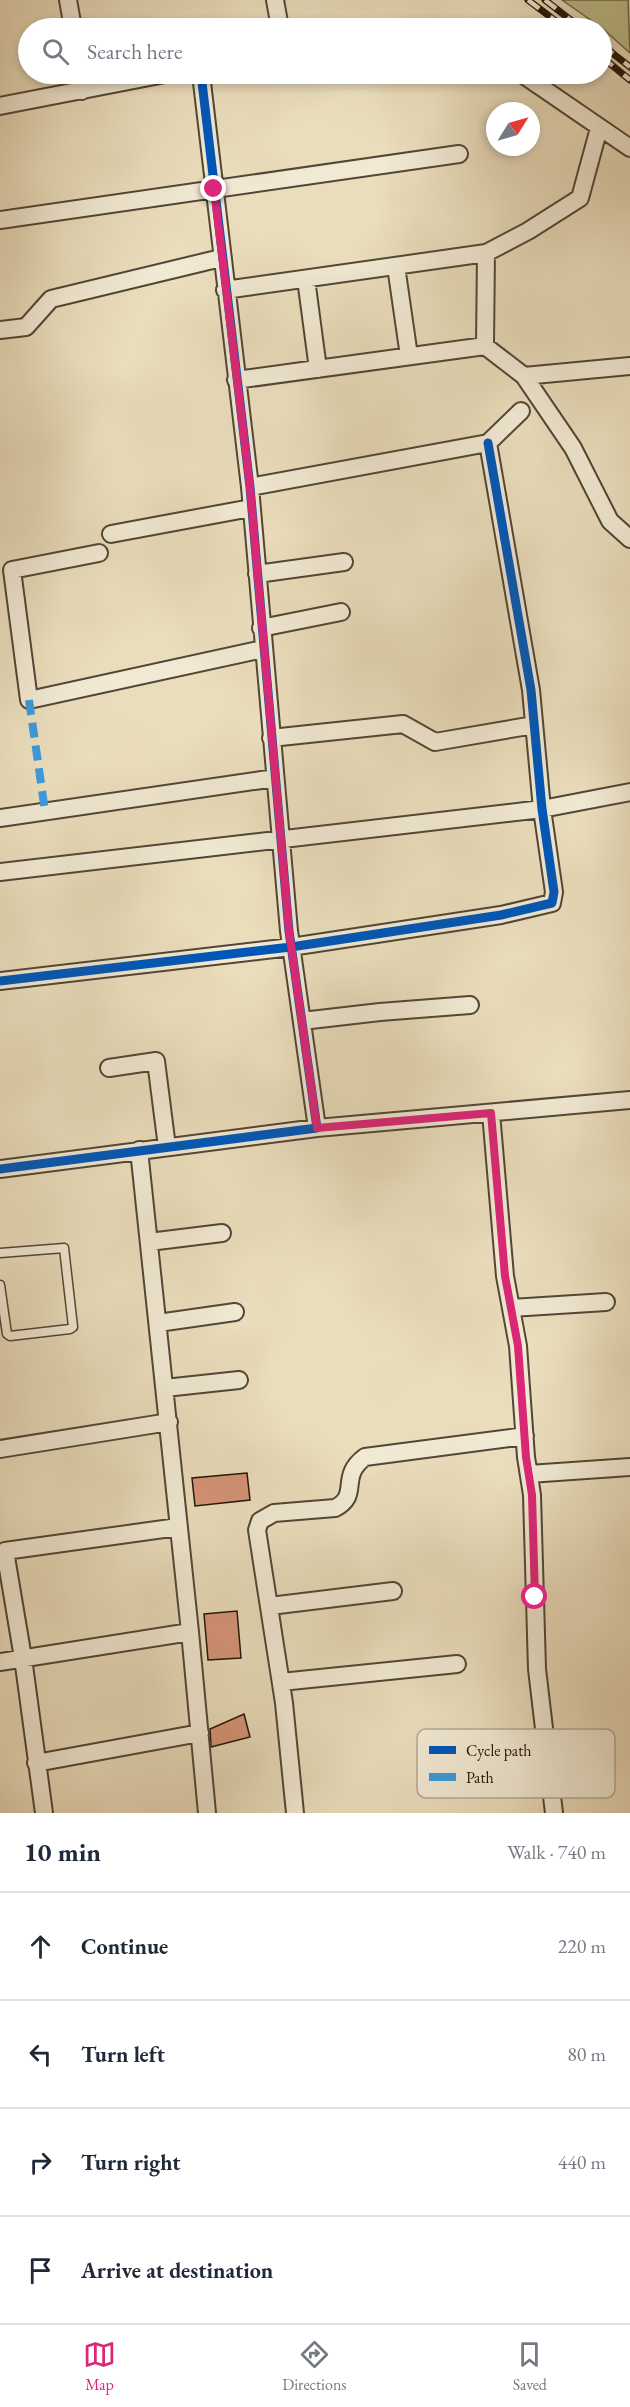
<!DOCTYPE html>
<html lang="en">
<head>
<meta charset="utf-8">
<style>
	body { margin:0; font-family:"EB Garamond",serif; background:#f6f6f7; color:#1f2937 }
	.compass { position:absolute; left:486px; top:102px; width:54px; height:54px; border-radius:50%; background:#fff; box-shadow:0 3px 9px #0003; rotate:53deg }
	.stop { position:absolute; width:18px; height:18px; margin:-14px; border:4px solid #db2777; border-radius:50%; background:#fff }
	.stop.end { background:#db2777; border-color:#fff; box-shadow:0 2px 6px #0008 }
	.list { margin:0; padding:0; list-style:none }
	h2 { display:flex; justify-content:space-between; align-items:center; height:78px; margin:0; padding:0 24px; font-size:26px }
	h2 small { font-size:20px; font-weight:400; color:#747a83 }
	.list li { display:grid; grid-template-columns:39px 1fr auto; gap:18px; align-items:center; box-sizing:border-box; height:108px; padding:0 24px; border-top:2px solid #e0e1e3 }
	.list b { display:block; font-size:22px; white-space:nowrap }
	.list em { font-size:20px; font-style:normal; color:#747a83 }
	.icon { flex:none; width:33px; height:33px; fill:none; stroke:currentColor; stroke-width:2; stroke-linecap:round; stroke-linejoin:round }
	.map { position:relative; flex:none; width:630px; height:1813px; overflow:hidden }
	.search { position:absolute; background:#fff; box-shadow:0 3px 9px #0003; left:18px; right:18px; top:18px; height:66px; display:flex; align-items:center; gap:15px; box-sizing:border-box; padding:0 21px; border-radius:33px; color:#747a83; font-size:22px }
	.sheet { height:510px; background:#fff }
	nav { display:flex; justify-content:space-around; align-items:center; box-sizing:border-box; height:84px; border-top:2px solid #e0e1e3; background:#fff; font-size:16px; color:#747a83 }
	nav a { display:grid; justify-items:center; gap:3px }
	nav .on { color:#db2777 }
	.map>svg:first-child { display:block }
	.green { fill:#bebf8c; stroke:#6e6a4a; stroke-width:1.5 }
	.building { fill:#d69477; stroke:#1f1409; stroke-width:1.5 }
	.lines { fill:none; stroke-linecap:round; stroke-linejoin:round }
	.service-casing { stroke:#524636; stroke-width:11 }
	.minor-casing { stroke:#524636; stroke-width:20 }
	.service { stroke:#f1e9d3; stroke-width:8 }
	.minor { stroke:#f1e9d3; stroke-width:16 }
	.rail-casing { stroke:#1f1409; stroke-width:7 }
	.rail { stroke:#f1e9d3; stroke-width:4.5; stroke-dasharray:14; stroke-linecap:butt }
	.quiet { stroke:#3c9add; stroke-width:8; stroke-dasharray:15 8; stroke-linecap:butt }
	.cycleway-casing { stroke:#f1e9d3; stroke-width:13 }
	.cycleway { stroke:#0057b8; stroke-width:9 }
	.route { stroke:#db2777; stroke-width:8 }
	.key { fill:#f1e9d3; stroke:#b2a996; stroke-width:1.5 }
	.key-label { font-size:16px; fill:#1f1409 }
</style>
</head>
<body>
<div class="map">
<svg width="630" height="1813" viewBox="0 0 630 1813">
	<rect width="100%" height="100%" fill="#eaddbc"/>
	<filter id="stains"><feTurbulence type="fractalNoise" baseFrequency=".00333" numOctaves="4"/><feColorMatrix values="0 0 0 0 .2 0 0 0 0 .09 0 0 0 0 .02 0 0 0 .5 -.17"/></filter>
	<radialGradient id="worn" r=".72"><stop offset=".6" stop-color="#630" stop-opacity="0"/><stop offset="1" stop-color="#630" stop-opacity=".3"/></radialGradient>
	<path class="green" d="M562,0h66l2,53 -28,-25z"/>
	<path class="building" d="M247,1473l3,27 -55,6 -3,-28z
		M237,1611l4,47 -33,2 -4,-46z
		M244,1714l6,23 -39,10 -1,-18z"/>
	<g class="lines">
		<g class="service-casing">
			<path id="service" d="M0,1253l64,-5 9,79 -3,2 -60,7 -3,-2 -7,-49"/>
		</g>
		<g class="minor-casing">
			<path id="minor" d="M68,0l5,28
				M275,0l5,28
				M79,74l3,17
				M522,74l108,74
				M0,106l165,-32
				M0,220l459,-66
				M396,266l13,90
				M306,279l12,90
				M225,290l261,-37
				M0,330l26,-3 25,-28 170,-41
				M485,346l1,-93 42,-22 52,-33 19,-70
				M524,376l106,-10
				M236,380l249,-34 39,30 49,72 37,73 20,18
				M250,487l238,-44 33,-32
				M111,534l140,-26
				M99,553l-87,17 17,130 234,-51
				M257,574l87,-12
				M261,628l80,-16
				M271,738l132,-14 32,18 99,-17
				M0,818l275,-40
				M0,872l542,-63 88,-17
				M0,981l291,-34 210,-32 51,-12 2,-11 -12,-83 -11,-119 -43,-247
				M302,1021l78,-9 90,-7
				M109,1068l47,-7 11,86
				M491,1113l14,163 13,70 8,111 6,38 5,174 17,144
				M317,1128l313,-28
				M139,1150l51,482 17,181
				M0,1169l317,-41 -28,-197 -39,-444 -49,-413
				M149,1242l73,-9
				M511,1308l95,-6
				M158,1323l77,-11
				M165,1388l74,-8
				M0,1449l169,-27
				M529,1474l101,-7
				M270,1606l123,-15
				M0,1662l190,-30
				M281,1682l176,-18
				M36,1763l164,-30
				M44,1813l-21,-155 -18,-107 173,-24
				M295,1813l-11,-110 -27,-173 3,-9 14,-8 61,-5c26,-13 3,-31 30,-51l160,-21"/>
		</g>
		<use href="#service" class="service"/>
		<use href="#minor" class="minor"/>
		<g class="rail-casing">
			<path id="rail" d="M528,0l37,28
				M545,0l36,28
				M602,45l28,22
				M602,57l28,23"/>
		</g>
		<use href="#rail" class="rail"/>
		<path class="quiet" d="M29,700l16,111"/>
		<g class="cycleway-casing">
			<path id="cycleway" d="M0,981l291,-34 210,-32 51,-12 2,-11 -12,-83 -11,-119 -43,-247
				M0,1169l317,-41 -28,-197 -39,-444 -49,-413"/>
		</g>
		<use href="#cycleway" class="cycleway"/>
	</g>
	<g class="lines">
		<path class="route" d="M214,189l36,298 39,444 28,197 174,-15 14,163 13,70 8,111 6,38 3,102"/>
	</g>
	<rect x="417" y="1729" width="198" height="69" rx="9" class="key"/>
	<rect x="429" y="1746" width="27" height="8" fill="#0057b8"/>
	<rect x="429" y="1773" width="27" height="8" fill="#3c9add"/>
	<g class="key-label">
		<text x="466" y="1756">Cycle path</text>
		<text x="466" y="1783">Path</text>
	</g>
	<rect width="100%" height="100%" filter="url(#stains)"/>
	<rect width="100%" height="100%" fill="url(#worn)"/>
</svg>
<svg class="compass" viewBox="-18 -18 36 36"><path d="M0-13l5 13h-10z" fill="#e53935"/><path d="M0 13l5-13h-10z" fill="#747a83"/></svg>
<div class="stop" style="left:535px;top:1597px"></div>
<div class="stop end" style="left:214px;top:189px"></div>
<div class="search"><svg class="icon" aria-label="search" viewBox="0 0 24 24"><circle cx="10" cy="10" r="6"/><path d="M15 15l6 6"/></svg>Search here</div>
</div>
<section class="sheet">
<h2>10 min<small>Walk · 740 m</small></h2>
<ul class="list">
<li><svg class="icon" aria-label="ahead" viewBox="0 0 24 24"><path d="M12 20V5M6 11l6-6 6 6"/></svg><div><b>Continue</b></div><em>220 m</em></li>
<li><svg class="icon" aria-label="left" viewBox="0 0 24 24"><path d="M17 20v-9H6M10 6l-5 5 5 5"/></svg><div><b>Turn left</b></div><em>80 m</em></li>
<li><svg class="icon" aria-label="right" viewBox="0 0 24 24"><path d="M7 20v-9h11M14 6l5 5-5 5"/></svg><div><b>Turn right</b></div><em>440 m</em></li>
<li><svg class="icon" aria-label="arrive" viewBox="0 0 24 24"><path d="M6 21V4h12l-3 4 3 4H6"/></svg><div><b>Arrive at destination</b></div></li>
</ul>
</section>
<nav>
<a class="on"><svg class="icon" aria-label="map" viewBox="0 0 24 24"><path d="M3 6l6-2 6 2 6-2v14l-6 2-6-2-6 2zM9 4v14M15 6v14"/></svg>Map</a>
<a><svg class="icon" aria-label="directions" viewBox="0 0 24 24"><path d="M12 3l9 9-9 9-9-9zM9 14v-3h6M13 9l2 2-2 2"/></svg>Directions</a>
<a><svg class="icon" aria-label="saved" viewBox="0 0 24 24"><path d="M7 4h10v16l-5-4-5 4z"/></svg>Saved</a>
</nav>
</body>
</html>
